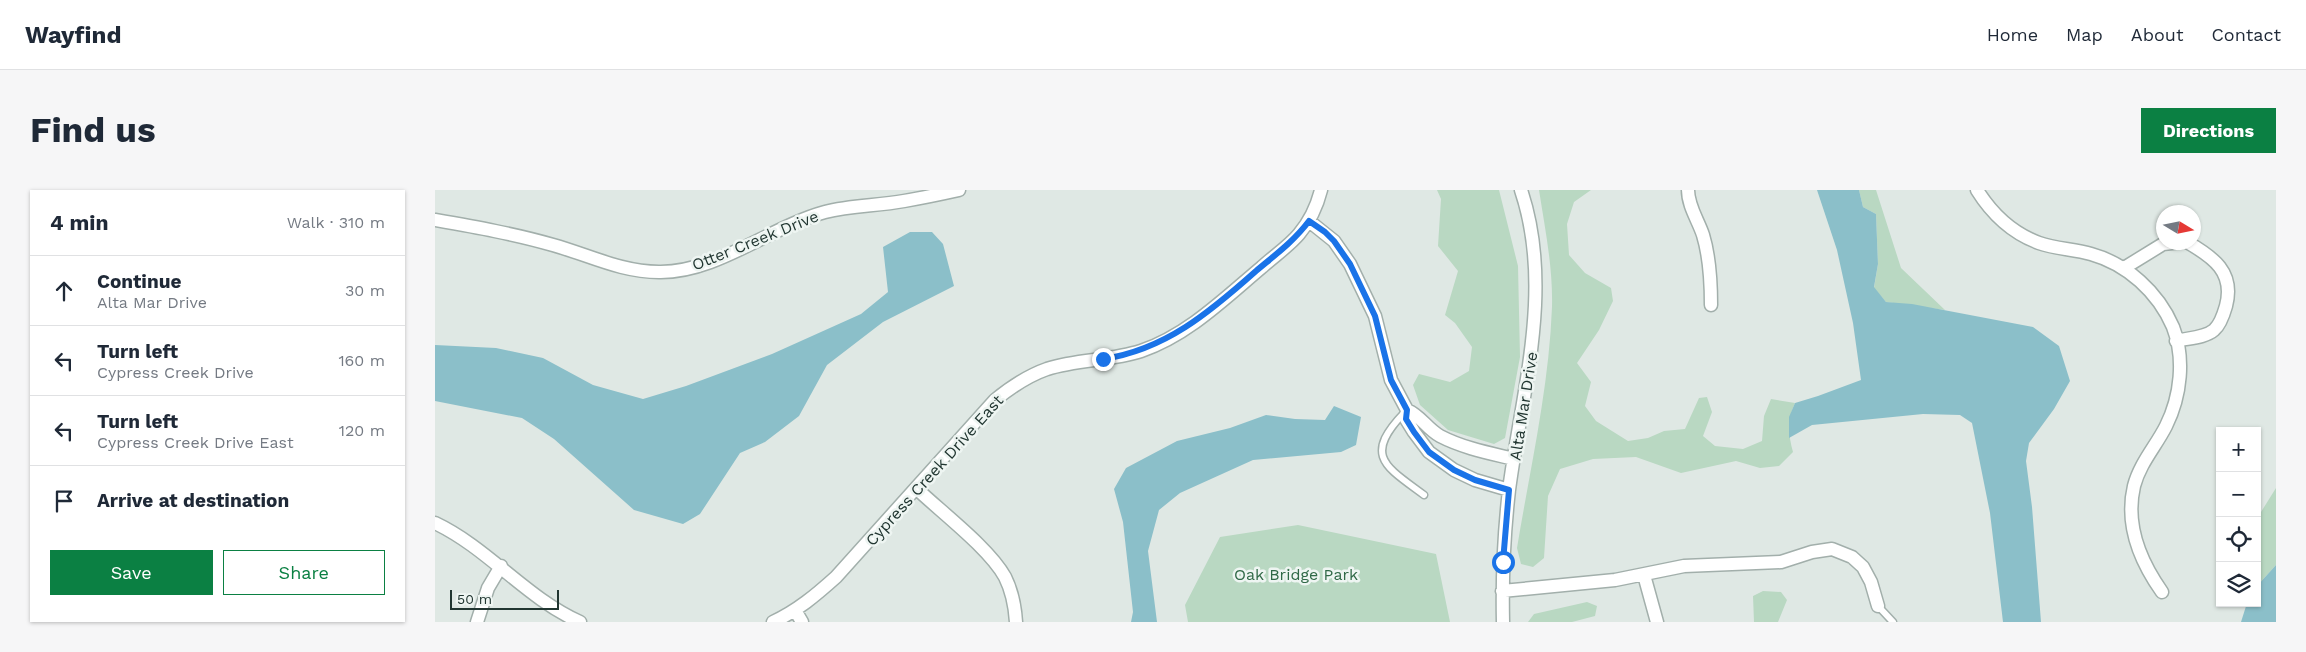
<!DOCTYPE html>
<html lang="en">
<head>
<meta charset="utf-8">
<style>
	body { margin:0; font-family:"Work Sans",sans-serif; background:#f6f6f7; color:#1f2937 }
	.controls { position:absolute; right:15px; bottom:15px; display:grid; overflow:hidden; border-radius:0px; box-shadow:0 1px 4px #0004 }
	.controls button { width:45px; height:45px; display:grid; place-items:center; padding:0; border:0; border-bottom:1px solid #e0e1e3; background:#fff; color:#1f2937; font:25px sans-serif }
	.compass { position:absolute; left:1721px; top:15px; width:45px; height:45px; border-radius:50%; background:#fff; box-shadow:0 1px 4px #0004; rotate:100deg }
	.scale { position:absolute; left:15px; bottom:12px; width:109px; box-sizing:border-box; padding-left:5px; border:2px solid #213631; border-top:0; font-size:14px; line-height:18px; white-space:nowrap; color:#213631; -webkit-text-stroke:4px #eef5f2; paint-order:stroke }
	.stop { position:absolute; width:15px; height:15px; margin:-11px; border:4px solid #1a73e8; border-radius:50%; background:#fff }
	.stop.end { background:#1a73e8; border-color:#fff; box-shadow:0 1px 5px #0008 }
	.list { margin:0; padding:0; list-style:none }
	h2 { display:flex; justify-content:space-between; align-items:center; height:65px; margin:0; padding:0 20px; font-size:21px }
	h2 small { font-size:16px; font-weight:400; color:#747a83 }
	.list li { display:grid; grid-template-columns:32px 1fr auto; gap:15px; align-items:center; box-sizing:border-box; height:70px; padding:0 20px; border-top:1px solid #e0e1e3 }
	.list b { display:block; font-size:19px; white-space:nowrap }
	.list p { margin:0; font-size:16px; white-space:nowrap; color:#747a83 }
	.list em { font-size:16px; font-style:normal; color:#747a83 }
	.actions { display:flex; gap:10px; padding:15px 20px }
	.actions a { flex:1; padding:11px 0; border:1px solid #0b8043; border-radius:0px; text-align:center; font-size:18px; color:#0b8043 }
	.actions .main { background:#0b8043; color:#fff }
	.icon { flex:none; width:28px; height:28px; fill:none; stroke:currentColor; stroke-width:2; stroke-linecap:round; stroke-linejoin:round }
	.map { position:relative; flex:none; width:1841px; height:432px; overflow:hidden; border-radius:0px }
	header { display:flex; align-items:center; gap:30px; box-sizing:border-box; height:70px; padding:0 25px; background:#fff; border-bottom:1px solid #e0e1e3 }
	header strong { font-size:24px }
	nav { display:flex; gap:28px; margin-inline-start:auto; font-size:18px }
	.intro { display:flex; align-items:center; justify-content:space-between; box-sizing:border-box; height:120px; padding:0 30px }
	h1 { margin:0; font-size:35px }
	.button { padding:12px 22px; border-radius:0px; background:#0b8043; color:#fff; font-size:18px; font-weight:700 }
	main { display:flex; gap:30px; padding:0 30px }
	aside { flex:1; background:#fff; border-radius:0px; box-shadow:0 1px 4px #0004 }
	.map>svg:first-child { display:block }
	.green { fill:#b9d8c2 }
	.water { fill:#8bbfc9 }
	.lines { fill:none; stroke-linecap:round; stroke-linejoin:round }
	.service-casing { stroke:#a2afab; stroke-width:9 }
	.minor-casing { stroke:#a2afab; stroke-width:15 }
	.service { stroke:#fff; stroke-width:6 }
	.minor { stroke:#fff; stroke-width:12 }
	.route { stroke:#1a73e8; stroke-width:6 }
	.labels { text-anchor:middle; stroke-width:5; stroke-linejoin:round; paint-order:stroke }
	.street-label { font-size:16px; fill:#213631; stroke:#eef5f2 }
	.park-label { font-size:16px; fill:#306947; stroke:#eef5f2 }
</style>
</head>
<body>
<header>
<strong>Wayfind</strong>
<nav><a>Home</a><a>Map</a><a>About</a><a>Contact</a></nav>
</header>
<div class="intro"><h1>Find us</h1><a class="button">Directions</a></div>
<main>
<aside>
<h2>4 min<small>Walk · 310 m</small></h2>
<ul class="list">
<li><svg class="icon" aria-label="ahead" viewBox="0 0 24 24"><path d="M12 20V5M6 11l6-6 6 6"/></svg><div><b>Continue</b><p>Alta Mar Drive</p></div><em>30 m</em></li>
<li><svg class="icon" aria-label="left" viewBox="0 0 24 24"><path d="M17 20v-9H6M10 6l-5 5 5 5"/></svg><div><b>Turn left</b><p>Cypress Creek Drive</p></div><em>160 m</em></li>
<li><svg class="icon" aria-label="left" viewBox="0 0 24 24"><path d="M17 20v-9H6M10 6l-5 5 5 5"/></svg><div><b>Turn left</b><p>Cypress Creek Drive East</p></div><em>120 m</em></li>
<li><svg class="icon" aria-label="arrive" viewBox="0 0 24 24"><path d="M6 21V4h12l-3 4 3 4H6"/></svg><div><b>Arrive at destination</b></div></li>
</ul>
<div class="actions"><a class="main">Save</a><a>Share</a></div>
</aside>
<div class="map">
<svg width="1841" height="432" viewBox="0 0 1841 432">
	<rect width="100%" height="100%" fill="#dfe8e4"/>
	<path class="green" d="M1002,0h62l19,76 2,91 -15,81 -11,6 -46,-14 -28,-25 -7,-20 6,-11 31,8 19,-11 3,-24 -17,-24 -10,-8 13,-44 -20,-25 3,-47z
		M1104,0h52l-17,12 -7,22 2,31 16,18 26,15 2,13 -14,29 -22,33 14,19 -6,24 11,15 32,20 20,-3 16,-7 21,-2 14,-31 8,-1 5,15 -9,24 12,10 28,3 19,-8 2,-25 7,-17 24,4c-8,17 -7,31 -2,49l-14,14 -19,2 -24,-7 -55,12 -45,-16 -43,2 -33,10 -12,27 -4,62 -11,9 -12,-3 -4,-16c13,-79 32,-160 35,-241 1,-40 -7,-78 -13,-117z
		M1424,0h17l25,78 44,42 -59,-8 -12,-14 4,-24 -2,-50 -13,-7z
		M1841,298v77l-19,21 4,-74z
		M863,335l138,29 14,68h-262l-3,-17 35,-68z
		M1328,401l18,1 6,8 -9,22h-24l-1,-26z
		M1152,412l10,4 -2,10 -23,6h-44l6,-8z"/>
	<path class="water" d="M1382,0h42l4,17 13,7 2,50 -4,23 12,15 26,2 121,23 26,19 11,35 -16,28 -25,34 -3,18 6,46 9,115h-38l-13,-109 -18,-90 -12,-8 -37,-1 -111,11 -23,13v-21l6,-14 23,-7 43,-16 -8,-57 -16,-73z
		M475,42h22l11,12 11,42 -71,36 -56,43 -28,51 -34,26 -25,11 -40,61 -17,10 -49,-14 -80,-71 -32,-21 -87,-17v-56l61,3 47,10 50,27 50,14 43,-13 86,-32 89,-40 27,-22 -5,-45z
		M899,216l27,11 -5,28 -15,7 -88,8 -73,33 -21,17 -11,41 9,71h-26l2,-10 -10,-90 -9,-33 12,-21 51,-27 53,-13 36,-13 29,4 30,1z
		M1841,375v57h-35l6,-19h10v-17z"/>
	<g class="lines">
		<g class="service-casing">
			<path id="service" d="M969,223c-41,43 -19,53 20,82
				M1443,416l15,16"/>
		</g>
		<g class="minor-casing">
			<path id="minor" d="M1253,0c0,16 10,30 15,45 7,23 8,46 8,70
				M1542,0c15,24 35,43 62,53 17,6 35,6 52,11 36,10 67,38 82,73 12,31 8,69 -7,99 -10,20 -26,37 -32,60 -9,38 6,75 28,106
				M0,30c40,7 80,14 118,25 36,10 68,27 106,27 57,1 111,-45 166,-60 26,-7 52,-6 79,-11 18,-3 37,-7 55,-11
				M874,31l25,20 16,23 25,52 16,64 16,30 -1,9 8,13 15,20 25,18 21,10 34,10
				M1689,78l39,-24 18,-2
				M1741,151c11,-3 29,-3 38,-11 6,-5 10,-17 12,-24 9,-34 -13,-49 -39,-64
				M972,220c13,5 20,19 33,26 23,12 49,17 74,23
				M481,298c25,24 73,60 89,89 7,14 10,29 11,45
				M0,333c53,25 91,75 145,99
				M1209,385l13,47
				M1067,401l113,-11 69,-14 97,-4 31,-10 20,-3 20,8 11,10 8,15 7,24
				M360,420l7,12
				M42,432l11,-34 13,-22
				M338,432c24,-11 43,-27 63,-45l159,-177c16,-13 32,-24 52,-31 31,-10 63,-8 94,-18 47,-16 84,-53 121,-84 12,-11 27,-21 37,-33 11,-13 18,-28 22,-44
				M1068,432c-1,-44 1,-88 6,-132 13,-99 45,-202 12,-300"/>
		</g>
		<use href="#service" class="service"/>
		<use href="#minor" class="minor"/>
	</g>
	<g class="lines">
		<path class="route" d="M668,169c62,-9 107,-47 153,-88 19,-16 38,-30 53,-50l16,11 9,9 16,23 25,52 16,64 16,30 -1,9 8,13 15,20 25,18 21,10 34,10 -6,72"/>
	</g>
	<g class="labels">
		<g class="street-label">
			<text transform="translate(320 50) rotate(-22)" y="6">Otter Creek Drive</text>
			<text transform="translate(1088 216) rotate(-81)" y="6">Alta Mar Drive</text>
			<text transform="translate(499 280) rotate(-48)" y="6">Cypress Creek Drive East</text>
		</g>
		<g class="park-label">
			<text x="861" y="390">Oak Bridge Park</text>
		</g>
	</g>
</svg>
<div class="controls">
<button>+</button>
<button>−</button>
<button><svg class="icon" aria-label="locate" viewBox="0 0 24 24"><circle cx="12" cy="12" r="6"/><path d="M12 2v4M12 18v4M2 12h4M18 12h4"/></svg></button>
<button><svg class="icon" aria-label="layers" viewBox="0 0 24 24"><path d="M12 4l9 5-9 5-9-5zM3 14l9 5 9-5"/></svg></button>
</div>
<svg class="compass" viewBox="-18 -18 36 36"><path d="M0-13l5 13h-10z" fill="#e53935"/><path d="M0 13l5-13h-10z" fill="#747a83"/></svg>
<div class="scale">50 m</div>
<div class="stop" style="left:1068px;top:372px"></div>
<div class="stop end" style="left:668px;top:169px"></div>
</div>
</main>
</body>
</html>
